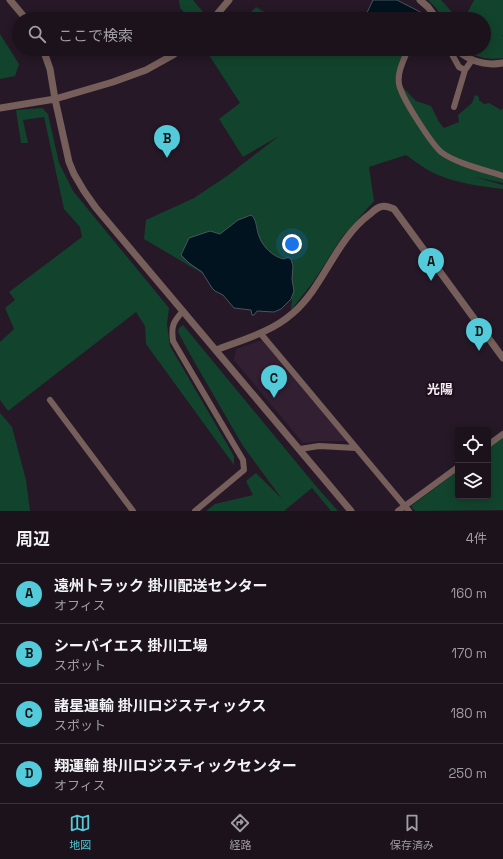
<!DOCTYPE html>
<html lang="ja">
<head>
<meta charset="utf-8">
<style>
	body { margin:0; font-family:"Space Grotesk","Noto Sans JP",sans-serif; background:#292029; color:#f1f3f6 }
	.controls { position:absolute; right:12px; bottom:12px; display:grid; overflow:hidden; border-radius:4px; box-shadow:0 2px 10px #0003 }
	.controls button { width:36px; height:36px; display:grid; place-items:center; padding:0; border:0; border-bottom:1px solid #3a323b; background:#1c121c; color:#f1f3f6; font:20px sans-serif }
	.you { position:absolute; left:292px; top:244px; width:14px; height:14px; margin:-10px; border:3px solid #fff; border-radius:50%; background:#1a73e8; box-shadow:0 0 0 6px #1a73e833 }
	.badge { display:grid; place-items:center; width:26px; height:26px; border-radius:50%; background:#53cbda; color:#111; font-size:13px; font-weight:700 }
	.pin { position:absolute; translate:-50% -33px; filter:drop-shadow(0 1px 2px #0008) }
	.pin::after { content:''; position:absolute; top:21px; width:14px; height:12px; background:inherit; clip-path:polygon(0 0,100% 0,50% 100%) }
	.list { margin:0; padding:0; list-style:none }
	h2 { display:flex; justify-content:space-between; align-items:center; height:52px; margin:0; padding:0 16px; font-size:17px }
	h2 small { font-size:13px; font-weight:400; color:#a09ea3 }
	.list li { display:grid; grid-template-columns:26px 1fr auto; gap:12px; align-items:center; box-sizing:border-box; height:60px; padding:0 16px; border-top:1px solid #3a323b }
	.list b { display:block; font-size:15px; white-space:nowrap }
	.list p { margin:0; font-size:13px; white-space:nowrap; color:#a09ea3 }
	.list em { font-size:13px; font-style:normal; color:#a09ea3 }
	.icon { flex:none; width:22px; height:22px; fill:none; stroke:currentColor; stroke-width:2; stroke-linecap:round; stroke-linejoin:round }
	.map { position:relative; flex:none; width:503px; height:511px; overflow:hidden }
	.search { position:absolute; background:#1c121c; box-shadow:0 2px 10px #0003; left:12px; right:12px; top:12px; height:44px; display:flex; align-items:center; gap:10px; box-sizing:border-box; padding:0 14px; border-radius:22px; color:#a09ea3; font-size:15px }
	.sheet { height:292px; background:#1c121c }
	nav { display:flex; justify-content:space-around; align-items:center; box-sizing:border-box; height:56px; border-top:1px solid #3a323b; background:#1c121c; font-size:11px; color:#a09ea3 }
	nav a { display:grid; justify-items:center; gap:2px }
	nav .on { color:#53cbda }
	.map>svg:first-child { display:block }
	.built { fill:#321f32 }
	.green { fill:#12432d }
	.water { fill:#00131f; stroke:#4a5460 }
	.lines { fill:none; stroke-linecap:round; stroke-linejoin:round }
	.minor { stroke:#765f5b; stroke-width:6 }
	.tertiary { stroke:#765f5b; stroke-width:7 }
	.labels { text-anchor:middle; stroke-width:4; stroke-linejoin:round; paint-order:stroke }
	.quarter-label { font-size:13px; font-weight:bold; fill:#f7edf7; stroke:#1d0f1c }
</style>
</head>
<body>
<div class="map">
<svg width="503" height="511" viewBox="0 0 503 511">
	<rect width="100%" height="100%" fill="#261826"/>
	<path class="built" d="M262,340l85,101h-25l-19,2 -69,-83 2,-11z"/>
	<path class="green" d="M179,0h14l10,12v3l-4,4h-8l-11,-11z
		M428,0h13l17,19h-15l-7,-11z
		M474,0h29v35l-2,1h2v22c-14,2 -27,0 -38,-9h19v-30h-20z
		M256,7l20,12h-32z
		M0,34l19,30 -4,12 -15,3z
		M215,49h193l-12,31 20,21 15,5 8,16 5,6 15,-6 -1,-7 14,-12 3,-8 4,2v3l5,4 5,-1 12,7 2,-2v75l-28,-6 28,8v4c-22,-3 -44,-5 -65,-14 -12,-5 -22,-13 -32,-20l-37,12 5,34 -32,36 -28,44 -23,29 2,-23 -76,-5 -73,-43 2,-19 48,-22 33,-22 52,-40 -36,21 -24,-38 21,-16 -31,-48z
		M42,108l6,6 11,49 14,28 96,117 -2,16 3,22 64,110v9l-88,-121 -1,-18 -9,-14 -128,99 -8,-11v-58l14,-13 -9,-21 10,-8 -6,-8 73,-55 -2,-10 -16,-18 -20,-92 -21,3 5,23h-7l-5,-33z
		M183,325l132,160 23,26h-7l-19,-23 -28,23h-78l9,-7 38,-9 -7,-14 10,-8 26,26 -39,-53 -52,-90 -13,-24 1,-4z
		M0,413l12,14 14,53 4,31h-30z
		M503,437v73l-88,1 -4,-5 47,-35v25h30v-48z"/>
	<path class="water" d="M373,0h24l31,16 2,3h-66z
		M251,215c6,4 5,14 8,21 3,10 14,21 25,23l4,-2 3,2 2,7 -1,13 2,12 -3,8 -10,10 -7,3 -17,-1 -3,4h-2l-1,-5 -17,-2 -11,-13 -8,-4 -3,-3 -10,-16 -13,-9 -8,-8 8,-17 21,-7 10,3 18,-14z"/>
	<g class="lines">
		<path class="minor" d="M408,49c-4,11 -11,23 -9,35 2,13 32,59 42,68 14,11 44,18 62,24
			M449,49l10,18 6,3 7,-10
			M454,107l11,-37
			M183,311c-10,11 -12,15 -10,30l70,119 1,10 -49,41
			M261,334l148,177
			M50,400l83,111
			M488,445l15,-11
			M300,449l19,-3 37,2
			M398,511l60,-44"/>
		<path class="tertiary" d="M10,0l16,19
			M420,0l8,7 9,12
			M213,19l16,-19
			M43,49l7,20 5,30 14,63 5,12 10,17 12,17 255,303
			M456,49c14,13 29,17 47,14
			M0,108l55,-9 58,-17 33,-12 27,-15 7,-6
			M216,350c26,-10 56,-18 77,-37 32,-28 42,-73 77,-99 3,-2 6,-6 10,-7 5,-2 9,0 14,2l109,149"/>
	</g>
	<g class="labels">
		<g class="quarter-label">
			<text x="440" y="394">光陽</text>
		</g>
	</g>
</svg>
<div class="controls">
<button><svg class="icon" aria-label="locate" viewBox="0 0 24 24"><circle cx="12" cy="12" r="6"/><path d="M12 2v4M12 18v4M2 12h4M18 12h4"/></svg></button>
<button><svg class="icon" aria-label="layers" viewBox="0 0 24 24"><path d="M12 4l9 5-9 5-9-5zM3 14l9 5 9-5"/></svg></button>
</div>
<div class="you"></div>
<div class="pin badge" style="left:431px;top:281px">A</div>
<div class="pin badge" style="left:167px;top:158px">B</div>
<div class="pin badge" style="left:274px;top:398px">C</div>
<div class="pin badge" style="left:479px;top:351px">D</div>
<div class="search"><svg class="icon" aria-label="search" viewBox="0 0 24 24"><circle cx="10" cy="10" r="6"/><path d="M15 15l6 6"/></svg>ここで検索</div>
</div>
<section class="sheet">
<h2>周辺<small>4件</small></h2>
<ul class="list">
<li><span class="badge">A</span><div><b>遠州トラック 掛川配送センター</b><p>オフィス</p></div><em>160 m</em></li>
<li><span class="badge">B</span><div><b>シーバイエス 掛川工場</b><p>スポット</p></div><em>170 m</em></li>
<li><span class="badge">C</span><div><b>諸星運輸 掛川ロジスティックス</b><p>スポット</p></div><em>180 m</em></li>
<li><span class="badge">D</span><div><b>翔運輸 掛川ロジスティックセンター</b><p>オフィス</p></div><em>250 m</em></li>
</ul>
</section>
<nav>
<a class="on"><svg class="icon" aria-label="map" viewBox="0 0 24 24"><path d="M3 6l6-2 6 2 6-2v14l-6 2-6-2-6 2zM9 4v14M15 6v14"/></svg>地図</a>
<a><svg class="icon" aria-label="directions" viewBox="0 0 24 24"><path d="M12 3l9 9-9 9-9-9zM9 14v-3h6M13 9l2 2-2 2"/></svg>経路</a>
<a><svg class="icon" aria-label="saved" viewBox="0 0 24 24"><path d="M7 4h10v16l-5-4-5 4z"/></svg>保存済み</a>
</nav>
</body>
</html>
